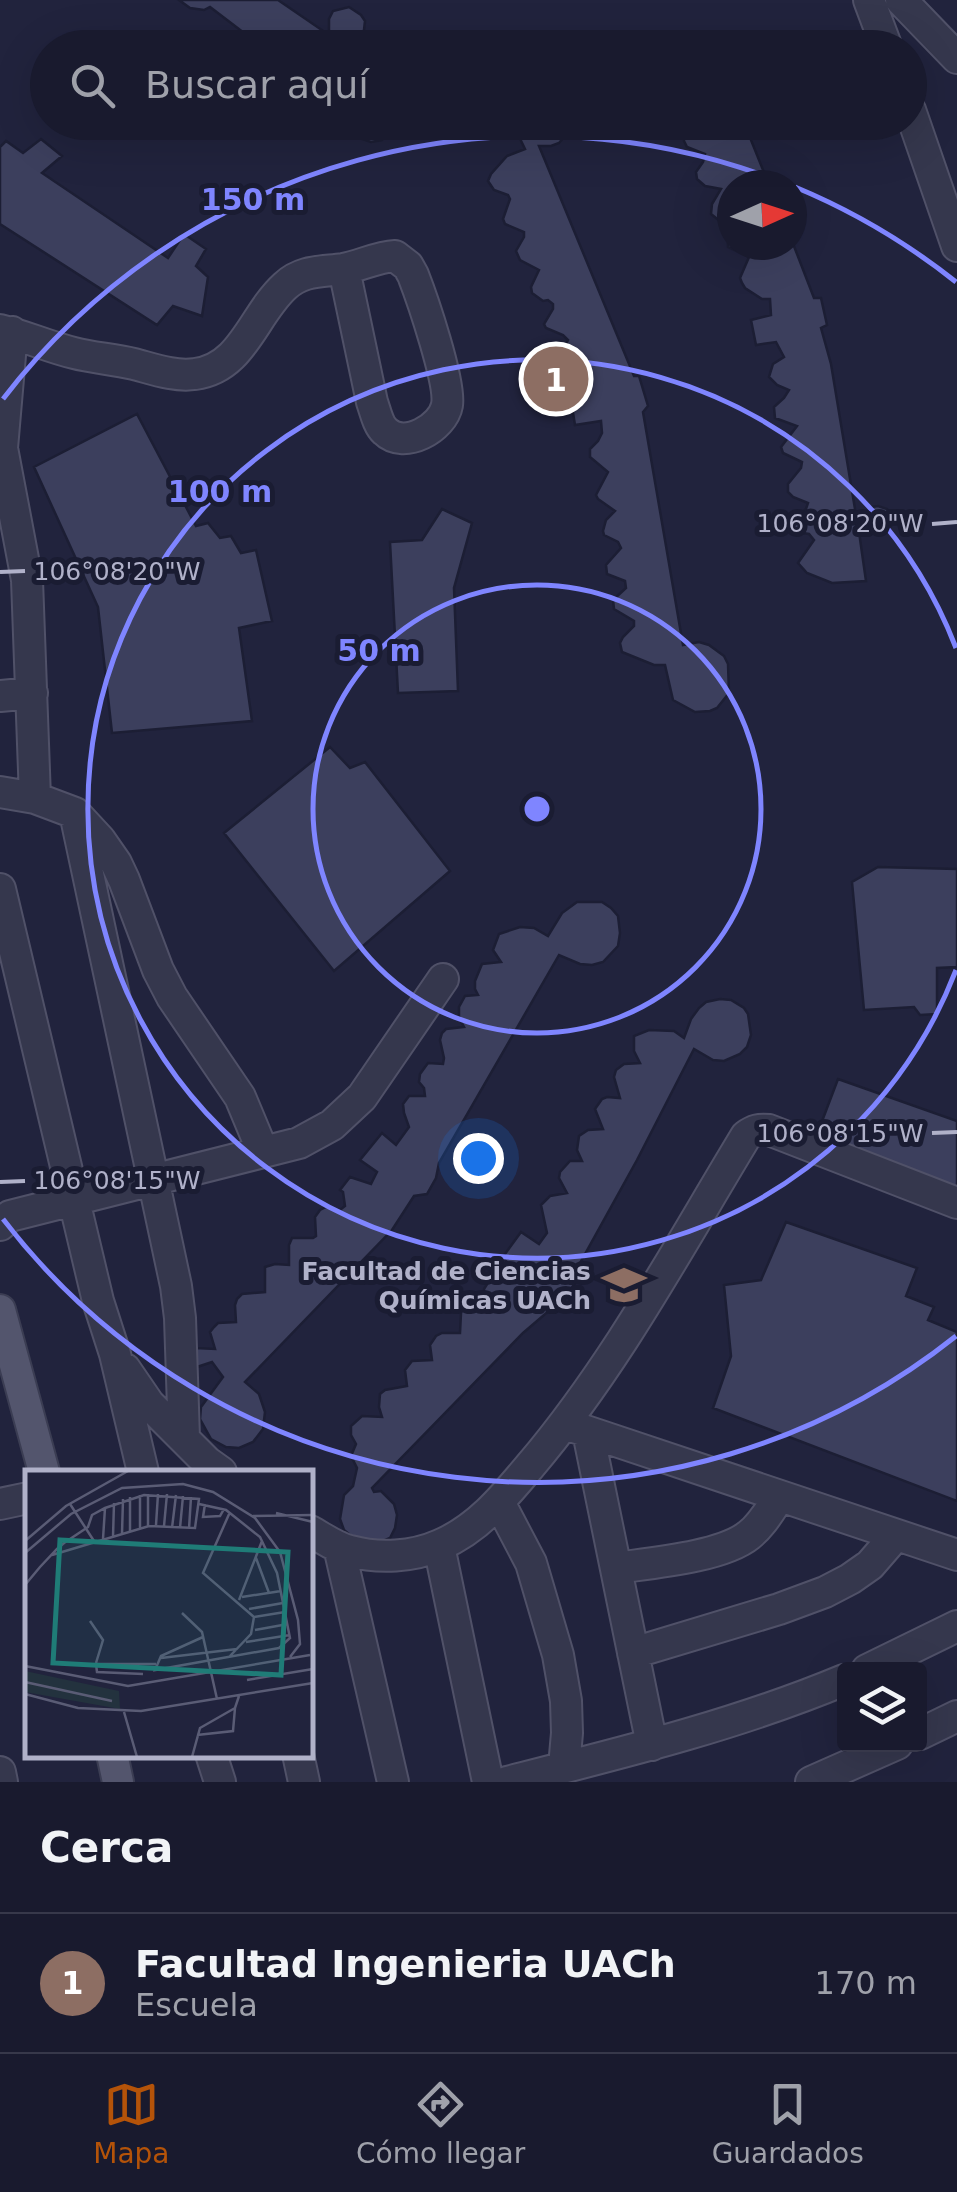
<!DOCTYPE html>
<html lang="es">
<head>
<meta charset="utf-8">
<style>
	body { margin:0; font-family:"DejaVu Sans",sans-serif; background:#222336; color:#f1f3f6 }
	.controls { position:absolute; right:30px; bottom:30px; display:grid; overflow:hidden; border-radius:10px; box-shadow:0 10px 40px #0002 }
	.controls button { width:90px; height:90px; display:grid; place-items:center; padding:0; border:0; border-bottom:2px solid #37384a; background:#191a2e; color:#f1f3f6; font:50px sans-serif }
	.compass { position:absolute; left:717px; top:170px; width:90px; height:90px; border-radius:50%; background:#191a2e; box-shadow:0 10px 40px #0002; rotate:87deg }
	.you { position:absolute; left:478px; top:1158px; width:35px; height:35px; margin:-25px; border:8px solid #fff; border-radius:50%; background:#1a73e8; box-shadow:0 0 0 15px #1a73e833 }
	.badge { display:grid; place-items:center; width:65px; height:65px; border-radius:50%; background:#b45309; color:#fff; font-size:32px; font-weight:700 }
	.pin { position:absolute; translate:-50% -50%; border:5px solid #fff; box-shadow:0 2px 10px #0006 }
	.list { margin:0; padding:0; list-style:none }
	h2 { display:flex; justify-content:space-between; align-items:center; height:130px; margin:0; padding:0 40px; font-size:42px }
	h2 small { font-size:32px; font-weight:400; color:#9fa1aa }
	.list li { display:grid; grid-template-columns:65px 1fr auto; gap:30px; align-items:center; box-sizing:border-box; height:140px; padding:0 40px; border-top:2px solid #37384a }
	.list b { display:block; font-size:38px; white-space:nowrap }
	.list p { margin:0; font-size:32px; white-space:nowrap; color:#9fa1aa }
	.list em { font-size:32px; font-style:normal; color:#9fa1aa }
	.icon { flex:none; width:55px; height:55px; fill:none; stroke:currentColor; stroke-width:2; stroke-linecap:round; stroke-linejoin:round }
	.map { position:relative; flex:none; width:957px; height:1782px; overflow:hidden }
	.search { position:absolute; background:#191a2e; box-shadow:0 10px 40px #0002; left:30px; right:30px; top:30px; height:110px; display:flex; align-items:center; gap:25px; box-sizing:border-box; padding:0 35px; border-radius:55px; color:#9fa1aa; font-size:38px }
	.sheet { height:270px; background:#191a2e }
	nav { display:flex; justify-content:space-around; align-items:center; box-sizing:border-box; height:140px; border-top:2px solid #37384a; background:#191a2e; font-size:28px; color:#9fa1aa }
	nav a { display:grid; justify-items:center; gap:5px }
	nav .on { color:#b45309 }
	.map>svg:first-child { display:block }
	.building { fill:#3c3f5d; stroke:#1c1e34; stroke-width:2.5 }
	.lines { fill:none; stroke-linecap:round; stroke-linejoin:round }
	.minor-casing { stroke:#505168; stroke-width:34 }
	.major-casing { stroke:#3b3d53; stroke-width:34 }
	.minor { stroke:#35374d; stroke-width:30 }
	.major { stroke:#53556d; stroke-width:30 }
	.ticks { fill:none; stroke:#b0b1c9; stroke-width:4 }
	.ring { fill:none; stroke:#7f85ff; stroke-width:5 }
	.labels { text-anchor:middle; stroke-width:10; stroke-linejoin:round; paint-order:stroke }
	.poi-label { font-size:25px; font-weight:bold; fill:#b0b1c9; stroke:#1a1c32; text-anchor:end }
	.inset-road { fill:none; stroke:#5a5c75; stroke-width:2.5 }
	.view { fill:#1f7c77; fill-opacity:0.15; stroke:#1f7c77; stroke-width:5 }
	.inset-edge { fill:none; stroke:#b0b1c9; stroke-width:5 }
	.ticks-label { font-size:25px; text-anchor:middle; fill:#b0b1c9; stroke:#1a1c32; stroke-width:10; stroke-linejoin:round; paint-order:stroke }
	.centre { fill:#7f85ff; stroke:#1a1c32; stroke-width:5 }
	.ring-label { font-size:30px; text-anchor:middle; font-weight:bold; fill:#7f85ff; stroke:#1a1c32; stroke-width:10; stroke-linejoin:round; paint-order:stroke }
</style>
</head>
<body>
<div class="map">
<svg width="957" height="1782" viewBox="0 0 957 1782">
	<rect width="100%" height="100%" fill="#21233d"/>
	<path class="building" d="M179,0h99l51,35v-16l4,-8 16,-4 12,8 4,6 -1,9 -8,9 -8,3h-12l5,6h-81v-3l-50,-38 -6,3 -14,-2z
		M348,122h54l-9,15 -6,-4 -5,7 -11,2 -12,-4 -9,-8z
		M512,122h60l-1,7 -12,14 -8,3h-12l95,230h5l9,30 -5,6 40,233 16,-3 10,3 15,11 4,8 1,29 -12,15 -7,3 -15,1 -22,-12 -8,-35h-11l-32,-13 -2,-9 3,-6 11,-11v-5l-20,-12 -1,-9 13,-12 -1,-7 -18,-7 -1,-9 15,-17 -3,-6 -14,-7 -1,-4 3,-11 9,-9 -17,-12 -2,-4 12,-23 -18,-15v-8l8,-8 4,-8 -1,-12 -26,4 -5,-30 19,-6 2,-7 -14,-10 -15,-7 -2,-9 8,-16 -5,-5 -17,-7 -2,-4 9,-15v-5l-5,-4 -5,1 -11,-8 -1,-6 8,-17 -19,-10 -4,-9 8,-14v-5l-19,-8 -2,-5 7,-20 -2,-4 -14,-5 -6,-9 3,-7 16,-18 18,-7z
		M691,122h85l-1,5 -8,6 -20,-3 22,55h-37v36l-11,1 -10,-8 1,-10 9,-15 -16,-3 -8,-7 -1,-7 7,-10 2,-8 -18,-7 -3,-6v-7z
		M41,139l21,17 -20,17 126,85 16,-24 22,15 -10,17 12,11 -6,39 -29,-10 -16,19 -157,-101v-77l6,-6 17,12z
		M732,231v14h60v-4l22,57h7l6,27 -6,3 10,36 25,151h7l9,-8 6,-1 9,3 4,4v13l-5,5h-18l-6,-7 -4,1 8,56 -34,2 -25,-10 -9,-10 16,-23 -5,-6 -13,-2 -5,-6 1,-6 14,-11 2,-6 -15,-6 -5,-5v-8l13,-16 1,-6 -19,-9 -2,-6 16,-21 -22,-8 -1,-11 10,-9 5,-8 -12,-5 -8,-8 4,-13 11,-7 -8,-15 -20,3 -5,-25 20,-5 -1,-16h-8l-17,-11 -3,-5 -2,-5 9,-21 -21,-10v-9z
		M137,414l59,112 12,-3 12,15 11,-2 10,17 15,-3 16,71 -33,7 13,93 -140,12 -14,-126 -64,-140z
		M442,509l30,14 -18,65 4,103 -60,2 -8,-151 32,-2z
		M330,747l20,21 15,-6 85,109 -116,100 -110,-138z
		M878,867l79,2v98l-20,1v46l-17,1 -6,-8 -50,3 -12,-128z
		M577,902h25l9,6 7,8 2,17 -2,13 -15,16 -11,3 -12,-1 -21,-9 -120,208 -3,15 -9,16 -13,2 -22,34 -147,152 14,12 6,18 -2,17 -10,13 -14,6 -13,-1 -15,-8 -11,-20 1,-12 22,-30 -11,-15 -15,5 -2,-19 20,1 -5,-17 4,-5 4,-4 18,-1 -1,-17 2,-6 5,-5 23,-2v-25l10,-3 14,1v-20l3,-7h21l3,-2 -1,-19 5,-7 6,-3 14,3 5,-4 -2,-14 -3,-2 10,-13 21,7 6,-12 -17,-12 22,-27 14,12 13,-18 -5,-14 -1,-9 6,-8h16l-1,-8 -5,-6 1,-8 8,-11 15,1 1,-6 -4,-18 2,-7 4,-4 18,-2 -5,-9v-11l6,-11 13,-1 -3,-6v-8l7,-17 19,-2 -8,-12 6,-16 21,-7 14,1 14,8 14,-23z
		M720,999l11,1 13,8 4,6 3,21 -4,12 -7,7 -16,7 -11,-1 -19,-11 -57,111 -63,114 5,4 -15,20 -41,35 -151,155 2,4 7,-1 13,13 3,11 -2,13 -5,10 -7,3 -24,-1 -9,-5 -6,-5 -4,-11 4,-24 9,-9 4,-18 -6,-12 5,-12 -5,-9v-9l11,-10 20,1 -3,-10 1,-13 5,-4 22,-4 -2,-16 7,-9 20,-1 -2,-15 6,-9 6,-3h18l1,-20 2,-5 8,-2h14l-1,-17 5,-8 14,-3 10,4 7,-10 -18,-14 19,-26 18,12 8,-11 -6,-28 9,-9 17,-3 -8,-15 1,-6 10,-11h12l-5,-11 2,-14 9,-6 15,-1 -8,-20 7,-10 5,-2 13,1 -6,-21 2,-7 8,-6 16,-1 -6,-12v-15l15,-6 25,1 10,7 7,-19 8,-11 7,-6z
		M838,1079l119,42v73l-144,-49z
		M786,1222l131,46 -11,28 28,11 -6,13 29,12v169l-244,-93 18,-52 -7,-71 37,-5z"/>
	<g class="lines">
		<g class="minor-casing">
			<path id="minor" d="M869,0l18,48
				M901,0l56,58
				M910,110l47,136
				M0,330c25,6 49,17 74,23 19,5 40,6 60,11 19,5 41,13 61,10 48,-6 58,-59 90,-88 17,-16 36,-14 58,-17 17,-3 34,-12 52,-13l13,10 5,9c9,23 38,108 34,130 -4,23 -43,45 -62,26 -7,-6 -10,-21 -13,-29l-28,-133
				M12,332l-10,116 25,132 8,218
				M0,696l32,-3
				M0,792l35,6 40,15 25,27 16,23 8,17 34,90 14,27 68,100 23,55
				M75,813l101,473 4,32 4,120
				M0,889l98,412 17,53 28,118
				M0,1225l10,-9 289,-73 33,-18 30,-28 81,-118
				M125,1369l24,35 58,58 14,10
				M565,1424l392,131
				M588,1432l64,313
				M499,1502l32,61 27,92 8,46 1,32 -3,34
				M0,1504l28,-6
				M310,1531c13,7 26,17 40,20 29,8 63,6 90,-6 38,-16 64,-48 90,-79 85,-100 148,-218 216,-330 8,-6 13,-7 23,-6l188,73
				M439,1546l49,236
				M339,1547l54,235
				M616,1568c35,-5 106,-11 133,-33 13,-10 21,-25 30,-38
				M633,1653l146,-44 46,-17 25,-13 20,-14 26,-30
				M867,1670l90,-44
				M920,1734l37,-18
				M211,1754l9,28
				M298,1754l6,28
				M0,1772l2,10
				M507,1782c114,-29 229,-57 337,-102
				M811,1782l86,-38"/>
		</g>
		<g class="major-casing">
			<path id="major" d="M0,1310l44,162
				M112,1754l6,28"/>
		</g>
		<use href="#minor" class="minor"/>
		<use href="#major" class="major"/>
	</g>
	<path class="ticks" d="M932,524l25,-2M0,572l25,-1M932,1133l25,-1M0,1182l25,-1"/>
	<g class="ring">
		<circle cx="537" cy="809" r="224"/>
		<path d="M956 970A449 449 0 1 1 956 648"/>
		<path d="M956 1336A673 673 0 0 1 3 1219M3 399A673 673 0 0 1 784 183M795 187A673 673 0 0 1 956 282"/>
	</g>
	<defs>
		<g id="school-bare" transform="scale(3.45)"><path d="M0-5L7-2L0 1L-7-2ZM-4 1L0 2.5L4 1V4Q0 6-4 4Z" fill="#8d6e63" stroke="#1a1c32" stroke-width="2.5" paint-order="stroke"/></g>
	</defs>
	<g fill-rule="evenodd">
		<use href="#school-bare" x="624" y="1285"/>
	</g>
	<g class="labels">
		<g class="poi-label">
			<text x="591" y="1280">Facultad de Ciencias<tspan x="591" dy="29">Químicas UACh</tspan></text>
		</g>
	</g>
	<g transform="translate(25 1470)">
		<rect width="288" height="288" fill="#21233d"/>
		<path d="M0,201l94,20 1,18 -95,-17z" fill="#23323e"/>
		<path class="inset-road" d="M45,34l24,37M174,34l27,6 34,27 17,36 13,65 -11,10 -124,22 6,-14 42,-19M180,34l-2,13 17,-1 4,-7M251,43l37,9M228,46l60,-1M131,55l2,-31M123,56v-32M139,56l3,-32M147,58l4,-33M155,58l3,-32M115,59v-34M164,59l2,-32M105,62v-35M97,64l1,-35M88,67l1,-34M78,69l2,-31M0,71l41,-35 62,-35M0,83l46,-39 51,-26 61,-4 30,8 42,26 25,34 18,68 2,24 -10,13M231,88l13,35M0,115l15,-18 17,-18 7,-6 24,-16 4,-12 13,-7 39,-13 55,4 -4,29 -46,-2 -97,29M217,127l39,-6M214,130l23,-59M224,139l34,-6M157,143l20,19 15,67M229,147l31,-5M65,151l13,19 -7,23M230,160l33,-6M221,172l44,-7M205,186l21,-22 3,-17 -51,-44 27,-61M136,188l76,-9M71,194h60M71,194l1,8 46,2M0,196l103,20 182,-31M222,210l66,-11M0,212l87,19M0,224l53,14 63,3 172,-28M99,242l13,45M172,265l36,-4 2,-23M167,287l8,-29 35,-20 4,-12"/>
		<path class="view" d="M35,70l228,12 -7,123 -228,-12z"/>
		<rect width="288" height="288" class="inset-edge"/>
	</g>
	<g class="ticks-label">
		<text x="840" y="532">106°08'20"W</text>
		<text x="117" y="580">106°08'20"W</text>
		<text x="840" y="1142">106°08'15"W</text>
		<text x="117" y="1189">106°08'15"W</text>
	</g>
	<circle cx="537" cy="809" r="15" class="centre"/>
	<g class="ring-label">
		<text x="253" y="210">150 m</text>
		<text x="220" y="502">100 m</text>
		<text x="379" y="661">50 m</text>
	</g>
</svg>
<div class="controls">
<button><svg class="icon" aria-label="layers" viewBox="0 0 24 24"><path d="M12 4l9 5-9 5-9-5zM3 14l9 5 9-5"/></svg></button>
</div>
<svg class="compass" viewBox="-18 -18 36 36"><path d="M0-13l5 13h-10z" fill="#e53935"/><path d="M0 13l5-13h-10z" fill="#9fa1aa"/></svg>
<div class="you"></div>
<div class="pin badge" style="left:556px;top:379px;background:#8d6e63">1</div>
<div class="search"><svg class="icon" aria-label="search" viewBox="0 0 24 24"><circle cx="10" cy="10" r="6"/><path d="M15 15l6 6"/></svg>Buscar aquí</div>
</div>
<section class="sheet">
<h2>Cerca<small></small></h2>
<ul class="list">
<li><span class="badge" style="background:#8d6e63">1</span><div><b>Facultad Ingenieria UACh</b><p>Escuela</p></div><em>170 m</em></li>
</ul>
</section>
<nav>
<a class="on"><svg class="icon" aria-label="map" viewBox="0 0 24 24"><path d="M3 6l6-2 6 2 6-2v14l-6 2-6-2-6 2zM9 4v14M15 6v14"/></svg>Mapa</a>
<a><svg class="icon" aria-label="directions" viewBox="0 0 24 24"><path d="M12 3l9 9-9 9-9-9zM9 14v-3h6M13 9l2 2-2 2"/></svg>Cómo llegar</a>
<a><svg class="icon" aria-label="saved" viewBox="0 0 24 24"><path d="M7 4h10v16l-5-4-5 4z"/></svg>Guardados</a>
</nav>
</body>
</html>
